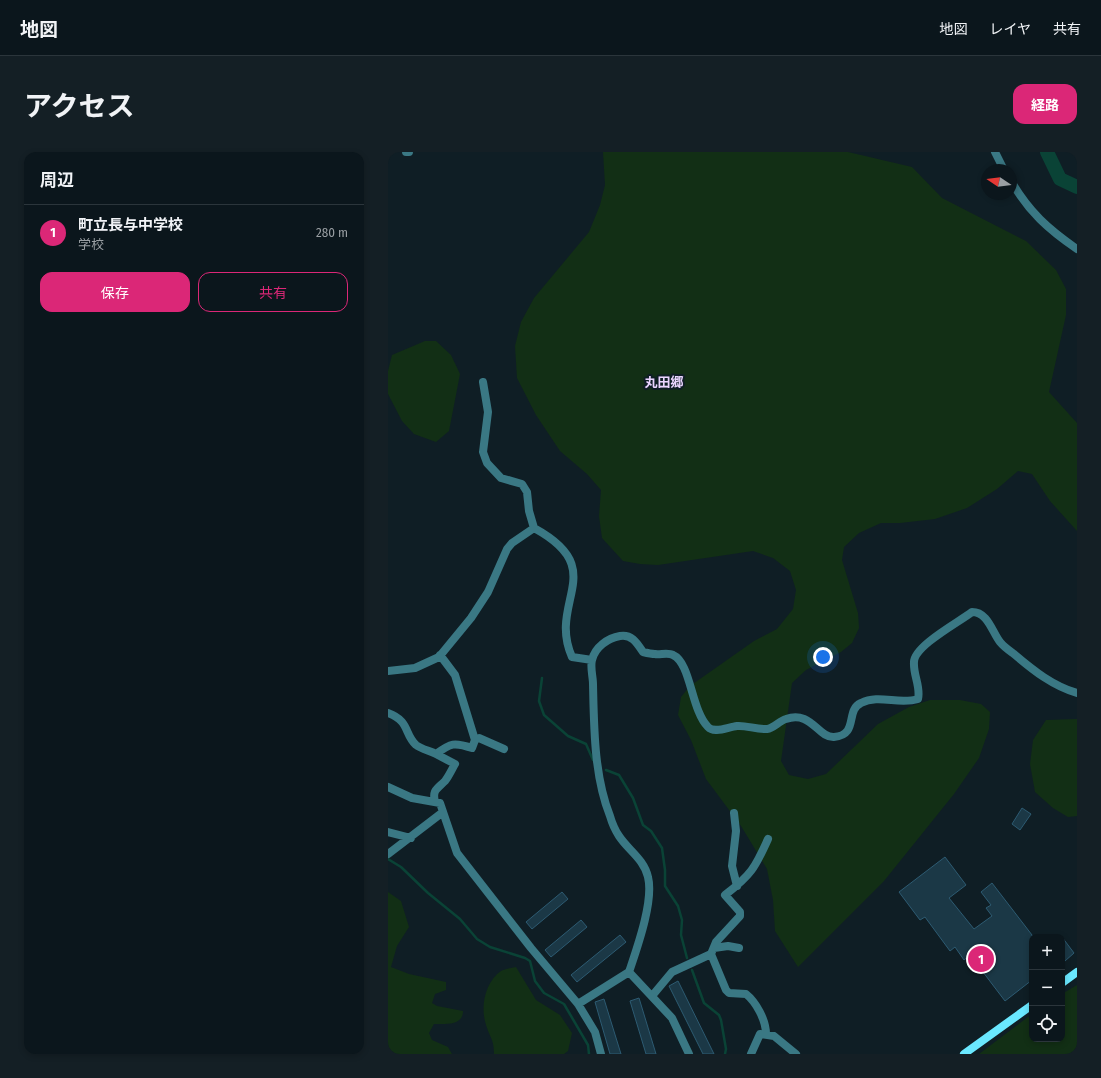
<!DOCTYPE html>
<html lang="ja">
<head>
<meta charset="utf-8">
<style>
	body { margin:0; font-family:"Fira Sans Condensed","Noto Sans JP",sans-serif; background:#141f25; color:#f1f3f6 }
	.controls { position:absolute; right:12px; bottom:12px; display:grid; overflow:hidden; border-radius:8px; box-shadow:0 2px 6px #0003 }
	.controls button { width:36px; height:36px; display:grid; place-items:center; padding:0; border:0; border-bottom:1px solid #2b353b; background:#0b161c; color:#f1f3f6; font:20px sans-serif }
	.compass { position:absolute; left:593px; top:12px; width:36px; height:36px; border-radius:50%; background:#0b161c; box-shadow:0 2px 6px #0003; rotate:283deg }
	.you { position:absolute; left:435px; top:505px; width:14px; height:14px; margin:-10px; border:3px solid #fff; border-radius:50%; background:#1a73e8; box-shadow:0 0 0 6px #1a73e833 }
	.badge { display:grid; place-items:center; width:26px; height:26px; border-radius:50%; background:#db2777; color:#fff; font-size:13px; font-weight:700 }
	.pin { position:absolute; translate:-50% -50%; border:2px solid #fff; box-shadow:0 1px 4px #0006 }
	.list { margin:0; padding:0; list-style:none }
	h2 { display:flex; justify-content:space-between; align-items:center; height:52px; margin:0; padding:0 16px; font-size:17px }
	h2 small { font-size:13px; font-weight:400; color:#9a9fa3 }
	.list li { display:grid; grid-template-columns:26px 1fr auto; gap:12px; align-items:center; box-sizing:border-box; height:56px; padding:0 16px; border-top:1px solid #2b353b }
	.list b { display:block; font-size:15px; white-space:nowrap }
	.list p { margin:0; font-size:13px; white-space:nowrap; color:#9a9fa3 }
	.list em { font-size:13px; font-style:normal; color:#9a9fa3 }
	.actions { display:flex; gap:8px; padding:12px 16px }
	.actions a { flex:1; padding:9px 0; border:1px solid #db2777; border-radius:12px; text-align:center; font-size:14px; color:#db2777 }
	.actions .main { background:#db2777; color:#fff }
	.icon { flex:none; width:22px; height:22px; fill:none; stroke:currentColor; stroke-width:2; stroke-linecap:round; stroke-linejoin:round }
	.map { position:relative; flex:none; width:689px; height:902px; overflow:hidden; border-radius:12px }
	header { display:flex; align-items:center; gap:24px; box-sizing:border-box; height:56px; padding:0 20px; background:#0b161c; border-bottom:1px solid #2b353b }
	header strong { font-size:19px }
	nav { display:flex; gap:22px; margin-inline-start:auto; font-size:14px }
	.intro { display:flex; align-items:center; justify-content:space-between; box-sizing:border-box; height:96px; padding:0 24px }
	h1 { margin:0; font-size:28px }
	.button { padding:10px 18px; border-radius:12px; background:#db2777; color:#fff; font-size:14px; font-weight:700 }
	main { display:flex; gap:24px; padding:0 24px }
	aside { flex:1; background:#0b161c; border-radius:12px; box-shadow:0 2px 6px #0003 }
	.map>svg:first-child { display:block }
	.green { fill:#122f15 }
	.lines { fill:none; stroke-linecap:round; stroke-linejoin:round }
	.stream { stroke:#0a4336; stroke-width:2.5 }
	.river { stroke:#0a4336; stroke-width:14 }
	.building { fill:#1b3846; stroke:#2d5b72 }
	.street { stroke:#3a7884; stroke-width:8 }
	.secondary { stroke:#6ae8ff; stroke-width:8 }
	.labels { text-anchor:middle; stroke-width:4; stroke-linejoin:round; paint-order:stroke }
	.quarter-label { font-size:13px; font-weight:bold; fill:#ead5ff; stroke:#0f1e25 }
</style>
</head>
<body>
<header>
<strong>地図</strong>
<nav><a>地図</a><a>レイヤ</a><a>共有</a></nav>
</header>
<div class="intro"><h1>アクセス</h1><a class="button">経路</a></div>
<main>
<aside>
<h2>周辺<small></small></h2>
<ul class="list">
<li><span class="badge">1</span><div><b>町立長与中学校</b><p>学校</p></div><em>280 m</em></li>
</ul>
<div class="actions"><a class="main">保存</a><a>共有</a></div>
</aside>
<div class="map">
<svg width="689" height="902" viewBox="0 0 689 902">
	<rect width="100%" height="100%" fill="#0f1e25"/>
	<path class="green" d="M215,0h245l64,15 30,31 84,43 30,29 10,19v26l-17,77 28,31v108l-27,-30 -18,-27 -14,-3 -21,18 -30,19 -32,11 -35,4h-19l-22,10 -15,14 -2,13 16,53 1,15 -7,15 -11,9 -35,18 -14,13 -11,78 8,14 19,4 18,-5 52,-50 31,-17 21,-7h30l21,4 9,8 -1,17 -10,29 -25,36 -70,87 -86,86 -23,-36 -2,-31 -6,-31 -26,-43 -35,-47 -15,-39 -13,-25 3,-18 9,-11 64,-45 23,-12 16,-20 3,-19 -6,-19 -17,-13 -20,-7 -95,14 -18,-1 -17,-3 -21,-23 -3,-22 2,-26 -14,-16 -27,-23 -24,-36 -19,-37 -2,-32 6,-24 13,-24 55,-66 11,-27 5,-20z
		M37,189h11l15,14 9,19 -11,57 -13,11 -22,-8 -12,-13 -14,-27v-23l4,-16z
		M689,567v97l-9,1 -15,-9 -18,-16 -5,-28 3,-24 13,-20z
		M0,740l13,9 8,26 -12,19 -6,21 18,7 37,8v8l-11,4 -3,9 5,3 26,5c0,15 -18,13 -29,13l-5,9 3,7 16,7 4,7h-64z
		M128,815l20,33 24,15 12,18 -4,18 -4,3h-70c0,-15 -4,-16 -8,-29 -6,-18 -1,-43 15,-54 3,-2 10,-3 15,-4z
		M689,833v69h-98l53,-40v25h30v-45z"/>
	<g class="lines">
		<path class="stream" d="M154,526l-3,23 5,14 24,21 18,8 7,16
			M218,618l13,5 14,23 10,27 8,6 11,17 3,22v16l13,20 4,14 -1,15 6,23
			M0,707l13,8 27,26 32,26 17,20 13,8 35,11 5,3 5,20 9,12 20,11 24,41 1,9
			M304,818l12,33 15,12 2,5 5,29 -1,5"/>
		<path class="river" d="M659,0l13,27 17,8"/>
	</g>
	<path class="building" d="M634,656l9,6 -11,16 -8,-6z
		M557,705l21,28 -17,13 25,31 18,-13 -6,-8 5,-3 -10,-13 11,-9 40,52v45l-27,21 -35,-46 -6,5 -9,-13 -5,4 -25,-34 -5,3 -21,-28z
		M174,740l6,7 -36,30 -6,-7z
		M193,768l6,7 -36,30 -6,-7z
		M232,783l6,7 -49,40 -6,-7z
		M674,785l12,16 -9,8 -3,-4z
		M290,829l36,73h-11l-34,-68z
		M251,846l17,56h-10l-16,-53z
		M216,847l17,55h-11l-15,-52z"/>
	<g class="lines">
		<path class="street" d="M18,0h3
			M607,0l9,18
			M623,29c18,31 37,48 66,68
			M95,230l5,30 -5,40 4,11 14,15 21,6 5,8 2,19 5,17c77,42 13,73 38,129l20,3
			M0,519l27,-3 24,-11 32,-39 17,-26 19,-43 5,-6 22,-15
			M0,561c22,8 16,21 28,32 5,4 14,6 20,9 15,-11 18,-12 36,-6l3,-8 -20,-65 -15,-20
			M87,588l4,-2 25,11
			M0,635l24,11 28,5 17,50 74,95 47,56 17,28 6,22
			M47,650c-3,-12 2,-13 10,-21 4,-5 7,-12 10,-17l-19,-10
			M346,661l2,18 -4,35 5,20
			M0,680l23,6
			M0,702l55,-42
			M326,796l14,-2 11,2
			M323,802l15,36 3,3 17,1c10,8 20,26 20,40
			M241,820l43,46 17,36
			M264,844l20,-24 39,-18 5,-12 24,-26v-4l-15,-17c26,-20 30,-27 43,-56
			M190,852l51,-32c8,-24 25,-71 19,-95 -4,-18 -20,-27 -29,-41 -4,-6 -7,-13 -9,-20 -16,-40 -16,-89 -17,-132 0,-7 -3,-17 -1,-24 3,-13 16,-22 28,-24 12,-2 17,7 23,16 4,1 8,2 12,2 5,1 13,-2 18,1 18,8 18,55 35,72 6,7 20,0 29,-1 9,-1 20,4 30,3 7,-1 12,-8 19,-10 25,-9 32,19 48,18 25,-2 11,-27 27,-34 18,-9 38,2 57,-4 3,-12 -5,-24 -4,-37 0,-16 45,-40 58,-50 16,0 20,20 28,30 4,5 10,9 14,12 20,17 39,32 63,39
			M363,902l9,-20 14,2 22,18"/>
		<path class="secondary" d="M674,831l15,-11
			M576,902l68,-49"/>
	</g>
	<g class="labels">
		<g class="quarter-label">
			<text x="276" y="235">丸田郷</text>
		</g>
	</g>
</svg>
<div class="controls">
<button>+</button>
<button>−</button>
<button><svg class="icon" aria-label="locate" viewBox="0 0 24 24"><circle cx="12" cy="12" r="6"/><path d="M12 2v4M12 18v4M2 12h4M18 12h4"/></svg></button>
</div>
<svg class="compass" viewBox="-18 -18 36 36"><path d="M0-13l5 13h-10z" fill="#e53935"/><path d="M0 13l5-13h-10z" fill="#9a9fa3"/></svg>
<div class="you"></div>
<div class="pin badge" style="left:593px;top:807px">1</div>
</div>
</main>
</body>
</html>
